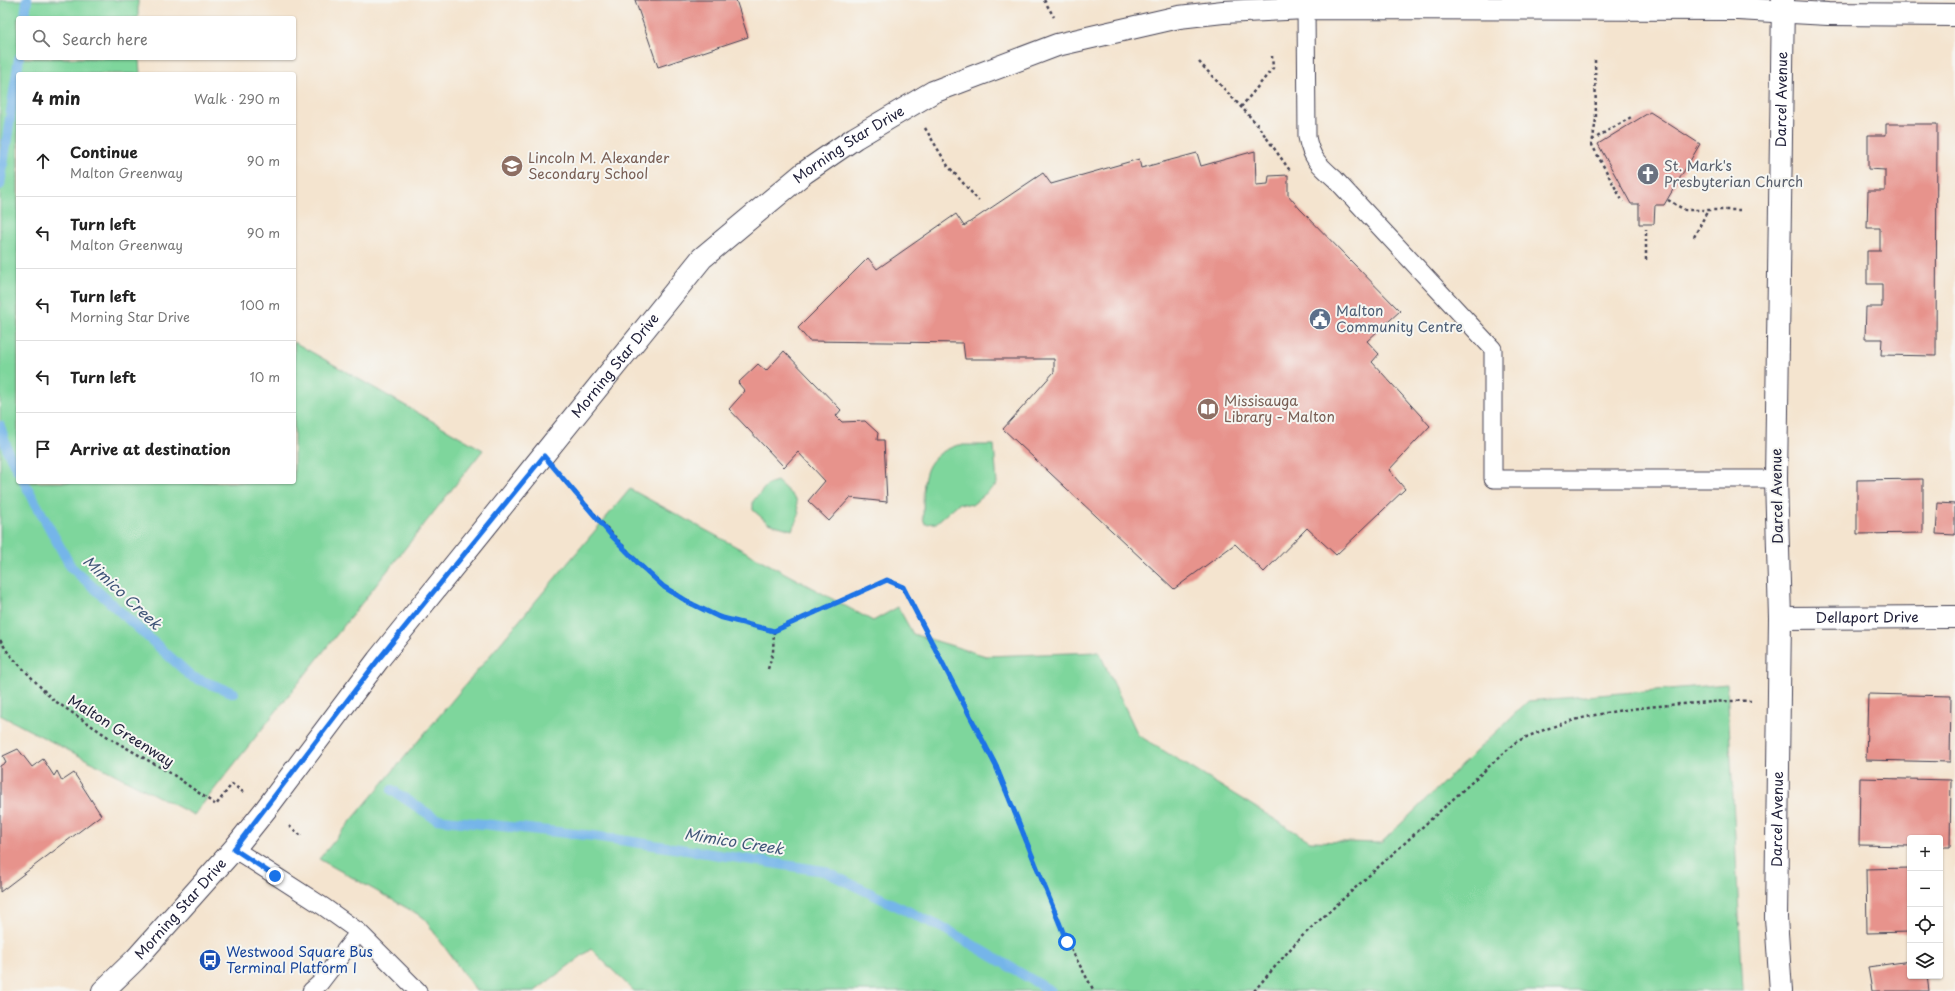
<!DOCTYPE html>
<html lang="en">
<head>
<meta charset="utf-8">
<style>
	body { margin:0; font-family:"Playpen Sans",sans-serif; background:#f6f6f6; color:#222 }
	.controls { position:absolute; right:12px; bottom:12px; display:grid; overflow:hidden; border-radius:4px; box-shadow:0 1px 3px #0004 }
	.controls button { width:36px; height:36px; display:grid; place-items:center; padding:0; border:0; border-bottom:1px solid #e0e0e0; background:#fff; color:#222; font:20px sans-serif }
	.stop { position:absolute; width:12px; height:12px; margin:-9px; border:3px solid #1a73e8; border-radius:50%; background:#fff }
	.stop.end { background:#1a73e8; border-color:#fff; box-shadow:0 1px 4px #0008 }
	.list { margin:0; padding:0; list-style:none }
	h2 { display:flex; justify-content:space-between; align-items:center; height:52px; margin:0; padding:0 16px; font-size:17px }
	h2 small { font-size:13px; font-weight:400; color:#767676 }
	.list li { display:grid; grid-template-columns:26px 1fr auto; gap:12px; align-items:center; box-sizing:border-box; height:72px; padding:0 16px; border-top:1px solid #e0e0e0 }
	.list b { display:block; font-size:15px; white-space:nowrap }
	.list p { margin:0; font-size:13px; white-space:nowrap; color:#767676 }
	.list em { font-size:13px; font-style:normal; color:#767676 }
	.icon { flex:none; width:22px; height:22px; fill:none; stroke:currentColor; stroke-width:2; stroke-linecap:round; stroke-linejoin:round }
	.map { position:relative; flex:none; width:1955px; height:991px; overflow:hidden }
	.search { position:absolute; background:#fff; box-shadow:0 1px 3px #0004; left:16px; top:16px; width:280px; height:44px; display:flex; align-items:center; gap:10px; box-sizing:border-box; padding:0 14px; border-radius:4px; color:#767676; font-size:15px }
	.panel { position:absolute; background:#fff; box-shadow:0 1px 3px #0004; left:16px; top:72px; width:280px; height:412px; border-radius:4px }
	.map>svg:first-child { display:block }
	.green { fill:#7ed69c; stroke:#507c6c }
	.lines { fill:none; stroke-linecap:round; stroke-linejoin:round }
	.stream { stroke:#74b5e9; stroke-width:10 }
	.building { fill:#e7938c }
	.service-casing { stroke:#423f51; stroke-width:19 }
	.minor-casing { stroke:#423f51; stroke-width:24 }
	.tertiary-casing { stroke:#423f51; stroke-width:24 }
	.path { stroke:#423f51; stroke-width:2.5; stroke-dasharray:3 3; stroke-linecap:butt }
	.service { stroke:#fff; stroke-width:17 }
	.minor { stroke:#fff; stroke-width:22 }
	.tertiary { stroke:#fff; stroke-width:22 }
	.route { stroke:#1a73e8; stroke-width:5 }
	.labels { text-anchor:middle; stroke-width:4; stroke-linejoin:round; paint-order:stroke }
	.street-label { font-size:14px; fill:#22223b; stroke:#f6f6f2 }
	.education-label { font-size:14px; fill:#785e54; stroke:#f6f6f2; text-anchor:start }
	.worship-label { font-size:14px; fill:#5b616d; stroke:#f6f6f2; text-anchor:start }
	.service-label { font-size:14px; fill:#4e5e75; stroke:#f6f6f2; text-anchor:start }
	.transit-label { font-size:14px; fill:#164399; stroke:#f6f6f2; text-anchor:start }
	.water-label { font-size:15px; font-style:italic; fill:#3f5578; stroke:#f6f6f2 }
</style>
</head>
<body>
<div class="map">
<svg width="1955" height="991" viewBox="0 0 1955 991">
	<rect width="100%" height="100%" fill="#f6f6f2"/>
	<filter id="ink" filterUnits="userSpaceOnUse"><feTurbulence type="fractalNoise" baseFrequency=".025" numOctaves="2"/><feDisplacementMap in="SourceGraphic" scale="8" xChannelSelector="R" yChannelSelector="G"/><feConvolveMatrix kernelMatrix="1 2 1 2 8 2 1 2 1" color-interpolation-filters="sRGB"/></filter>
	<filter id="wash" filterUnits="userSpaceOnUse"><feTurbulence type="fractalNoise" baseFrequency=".012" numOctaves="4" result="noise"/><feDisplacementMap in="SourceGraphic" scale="16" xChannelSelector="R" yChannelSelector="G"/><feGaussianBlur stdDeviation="0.9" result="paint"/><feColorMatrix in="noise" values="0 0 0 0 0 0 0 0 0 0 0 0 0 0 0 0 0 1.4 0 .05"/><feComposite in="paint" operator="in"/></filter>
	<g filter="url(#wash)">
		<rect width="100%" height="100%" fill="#f4e4cf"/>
		<path class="green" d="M0,0h138v18h-120v40h121l1,16h-122v408h276v-140l189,108 -289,365 -194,-100z
			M958,445h36l3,39 -25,21 -13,-2 -23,20 -11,1 -2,-6c1,-35 -5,-60 35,-73z
			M777,481l19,18 3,16 -7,15 -24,-7 -15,-13v-9l15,-17z
			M630,489l243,132 25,-14 15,27 73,22 113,-4 39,83 172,106 71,2 147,-142 199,-17 16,307h-1109l-43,-42 -56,42h-59l-53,-74 -104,-58z"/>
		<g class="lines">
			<path class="stream" d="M25,18l2,-18
				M0,185l19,-127
				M0,426l8,26 10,19
				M24,482l47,85 121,110 42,16
				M392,790l44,29 158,17 230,35 125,60 102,60"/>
		</g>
		<g id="blocks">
			<path class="building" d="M635,0h101l12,37 -90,30z
				M1650,112l50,32 -36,61h-9l-1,19h-15v-20h-8l-33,-60z
				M1886,124h51l-1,232 -55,-1 1,-16h-17l1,-32h16v-23h-15v-33h13v-23h-13l1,-37h17v-21l-17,-1v-34h18z
				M1255,151l1,34 12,-1 1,-8 19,-1v20l12,14 100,102 -33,30 12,13 -7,8 58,64 -41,44 16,19 -69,66 -29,-27 -43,44 -29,-28 -61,45 -171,-160 51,-57v-13h-89l-2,-16 -154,-2 -11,-13 70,-70 9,11 79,-55 8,12 79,-53 8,11 88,-25 2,9 56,-15 4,13z
				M784,351l57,59 -5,6 6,6 23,-1 13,12 -1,7h7l3,62 -37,-4 -21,23 -21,-20 17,-20 -27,-29 -14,15 -55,-58 16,-18 -7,-8 20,-19 8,7z
				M1923,479v54l-66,1v-54z
				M1938,503l17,1v31l-19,-1z
				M1868,694l83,2 -1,66 -84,-2z
				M18,749l14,18 11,-8 11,17 3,-5 5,10 12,-8 27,42 -101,77v-126l6,-4 -3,-6z
				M1860,778l91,2 -1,67h-10v-9h-30v8l-51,-1z
				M1910,868v64l-43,1 -1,-64z
				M1910,961v15h17l2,15h-57l-4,-24z"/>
		</g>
	</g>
	<g filter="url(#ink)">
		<use href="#blocks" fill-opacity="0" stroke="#423f51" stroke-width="1"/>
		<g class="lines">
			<g class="service-casing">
				<path id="service" d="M1306,8l1,129c4,21 12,28 28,42l158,170v130h283
					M234,849l90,58 35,25 59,59
					M311,991l9,-8 39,-51"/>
			</g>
			<g class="minor-casing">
				<g id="minor">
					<path id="s1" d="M1780,618l175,-1"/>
				</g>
			</g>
			<g class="tertiary-casing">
				<g id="tertiary">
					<path id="s2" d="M103,991l32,-31 99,-111 32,-40 112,-149 324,-402 102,-85 51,-35 78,-46 124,-47 122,-28 44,-5 83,-4 432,1 90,5 127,1"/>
					<path id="s3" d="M1781,991l-5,-73 4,-300 -4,-139 7,-479"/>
				</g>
			</g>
			<path class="path" d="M1044,0l10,17
				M1595,60l1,59 -4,26 31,57
				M1199,62l57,61 35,49
				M1241,107l32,-39 -1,-12
				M925,128l23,38 31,35
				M1592,140l41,-24
				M1668,200l17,10h55
				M1694,237l14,-27
				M1646,260v-31
				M562,478l78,87 24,22 26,16 29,14 55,14 113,-51 16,7 93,179 71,176 27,49
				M0,640l9,14 43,45 59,40 61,35 44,31 16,-21 11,8
				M768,669l5,-17 1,-21
				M289,826l14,11
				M1254,991l45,-52 217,-197c56,-27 104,-33 165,-38 24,-1 47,-4 70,-3"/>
			<use href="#service" class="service"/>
			<use href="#minor" class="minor"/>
			<use href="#tertiary" class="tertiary"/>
		</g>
	</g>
	<g class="lines" filter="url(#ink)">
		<path class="route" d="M275,876l-41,-27 144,-189 166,-204 66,78 30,31 24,22 26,16 29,14 55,14 113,-51 16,7 93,179 71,176"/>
	</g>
	<defs>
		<g id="school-disc" transform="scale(1.15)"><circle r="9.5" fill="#8d6e63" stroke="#f6f6f2"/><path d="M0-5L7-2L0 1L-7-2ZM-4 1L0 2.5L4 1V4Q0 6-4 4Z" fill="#fff"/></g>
		<g id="church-disc" transform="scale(1.15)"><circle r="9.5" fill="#6b7280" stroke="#f6f6f2"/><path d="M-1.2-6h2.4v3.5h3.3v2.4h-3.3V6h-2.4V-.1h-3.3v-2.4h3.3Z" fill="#fff"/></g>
		<g id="civic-disc" transform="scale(1.15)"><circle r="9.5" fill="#5c6f8a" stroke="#f6f6f2"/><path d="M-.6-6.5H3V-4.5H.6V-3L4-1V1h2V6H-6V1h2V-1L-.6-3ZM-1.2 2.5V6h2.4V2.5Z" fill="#fff"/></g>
		<g id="library-disc" transform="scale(1.15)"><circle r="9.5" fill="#8d6e63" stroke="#f6f6f2"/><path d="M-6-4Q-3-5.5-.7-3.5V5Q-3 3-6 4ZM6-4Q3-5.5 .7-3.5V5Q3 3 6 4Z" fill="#fff"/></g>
		<g id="bus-disc" transform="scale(1.15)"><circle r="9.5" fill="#1a4fb4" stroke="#f6f6f2"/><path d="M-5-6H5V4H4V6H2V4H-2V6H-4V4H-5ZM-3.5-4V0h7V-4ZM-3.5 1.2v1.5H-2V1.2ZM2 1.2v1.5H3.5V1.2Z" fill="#fff"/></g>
	</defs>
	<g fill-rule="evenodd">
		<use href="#school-disc" x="512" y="166"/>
		<use href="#church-disc" x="1648" y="174"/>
		<use href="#civic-disc" x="1320" y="319"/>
		<use href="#library-disc" x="1208" y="409"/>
		<use href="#bus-disc" x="210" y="960"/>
	</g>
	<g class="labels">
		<g class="street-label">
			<text dy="5" stroke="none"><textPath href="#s3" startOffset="892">Darcel Avenue</textPath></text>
			<text dy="5" stroke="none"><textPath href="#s2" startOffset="1133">Morning Star Drive</textPath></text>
			<text dy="5" stroke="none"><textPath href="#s2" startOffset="809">Morning Star Drive</textPath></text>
			<text transform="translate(1777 496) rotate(-91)" y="5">Darcel Avenue</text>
			<text dy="5" stroke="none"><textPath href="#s1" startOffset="87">Dellaport Drive</textPath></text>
			<text transform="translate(121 731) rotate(32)" y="5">Malton Greenway</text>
			<text dy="5" stroke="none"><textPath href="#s3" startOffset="172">Darcel Avenue</textPath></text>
			<text dy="5" stroke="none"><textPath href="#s2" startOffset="113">Morning Star Drive</textPath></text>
		</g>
		<g class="education-label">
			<text x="528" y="163">Lincoln M. Alexander<tspan x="528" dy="16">Secondary School</tspan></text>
			<text x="1224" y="406">Missisauga<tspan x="1224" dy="16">Library - Malton</tspan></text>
		</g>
		<g class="worship-label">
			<text x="1664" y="171">St. Mark's<tspan x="1664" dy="16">Presbyterian Church</tspan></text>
		</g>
		<g class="service-label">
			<text x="1336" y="316">Malton<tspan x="1336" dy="16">Community Centre</tspan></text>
		</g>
		<g class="transit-label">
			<text x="226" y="957">Westwood Square Bus<tspan x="226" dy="16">Terminal Platform I</tspan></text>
		</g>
		<g class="water-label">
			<text transform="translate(122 593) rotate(43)" y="5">Mimico Creek</text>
			<text transform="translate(734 842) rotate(9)" y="5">Mimico Creek</text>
		</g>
	</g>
</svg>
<div class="controls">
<button>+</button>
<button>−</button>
<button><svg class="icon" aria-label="locate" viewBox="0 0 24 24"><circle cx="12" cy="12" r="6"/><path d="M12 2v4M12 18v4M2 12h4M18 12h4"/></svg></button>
<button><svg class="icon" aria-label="layers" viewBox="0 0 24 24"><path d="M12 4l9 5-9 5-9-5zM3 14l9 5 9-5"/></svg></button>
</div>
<div class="stop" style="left:1067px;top:942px"></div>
<div class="stop end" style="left:275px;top:876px"></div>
<div class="search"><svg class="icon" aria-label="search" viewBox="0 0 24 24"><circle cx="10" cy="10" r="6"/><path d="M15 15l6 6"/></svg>Search here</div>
<section class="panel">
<h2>4 min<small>Walk · 290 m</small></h2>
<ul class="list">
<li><svg class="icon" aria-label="ahead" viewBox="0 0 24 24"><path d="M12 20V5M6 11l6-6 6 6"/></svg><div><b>Continue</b><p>Malton Greenway</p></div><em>90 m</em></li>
<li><svg class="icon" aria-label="left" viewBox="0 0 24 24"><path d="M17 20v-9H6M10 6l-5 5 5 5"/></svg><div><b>Turn left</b><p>Malton Greenway</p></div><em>90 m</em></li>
<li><svg class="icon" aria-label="left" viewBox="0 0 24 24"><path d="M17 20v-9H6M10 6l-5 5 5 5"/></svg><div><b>Turn left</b><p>Morning Star Drive</p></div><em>100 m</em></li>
<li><svg class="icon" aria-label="left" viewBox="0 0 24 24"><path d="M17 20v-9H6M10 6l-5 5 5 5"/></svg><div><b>Turn left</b></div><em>10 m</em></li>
<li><svg class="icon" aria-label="arrive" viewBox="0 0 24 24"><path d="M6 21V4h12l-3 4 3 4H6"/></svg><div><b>Arrive at destination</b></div></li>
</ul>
</section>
</div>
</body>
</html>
